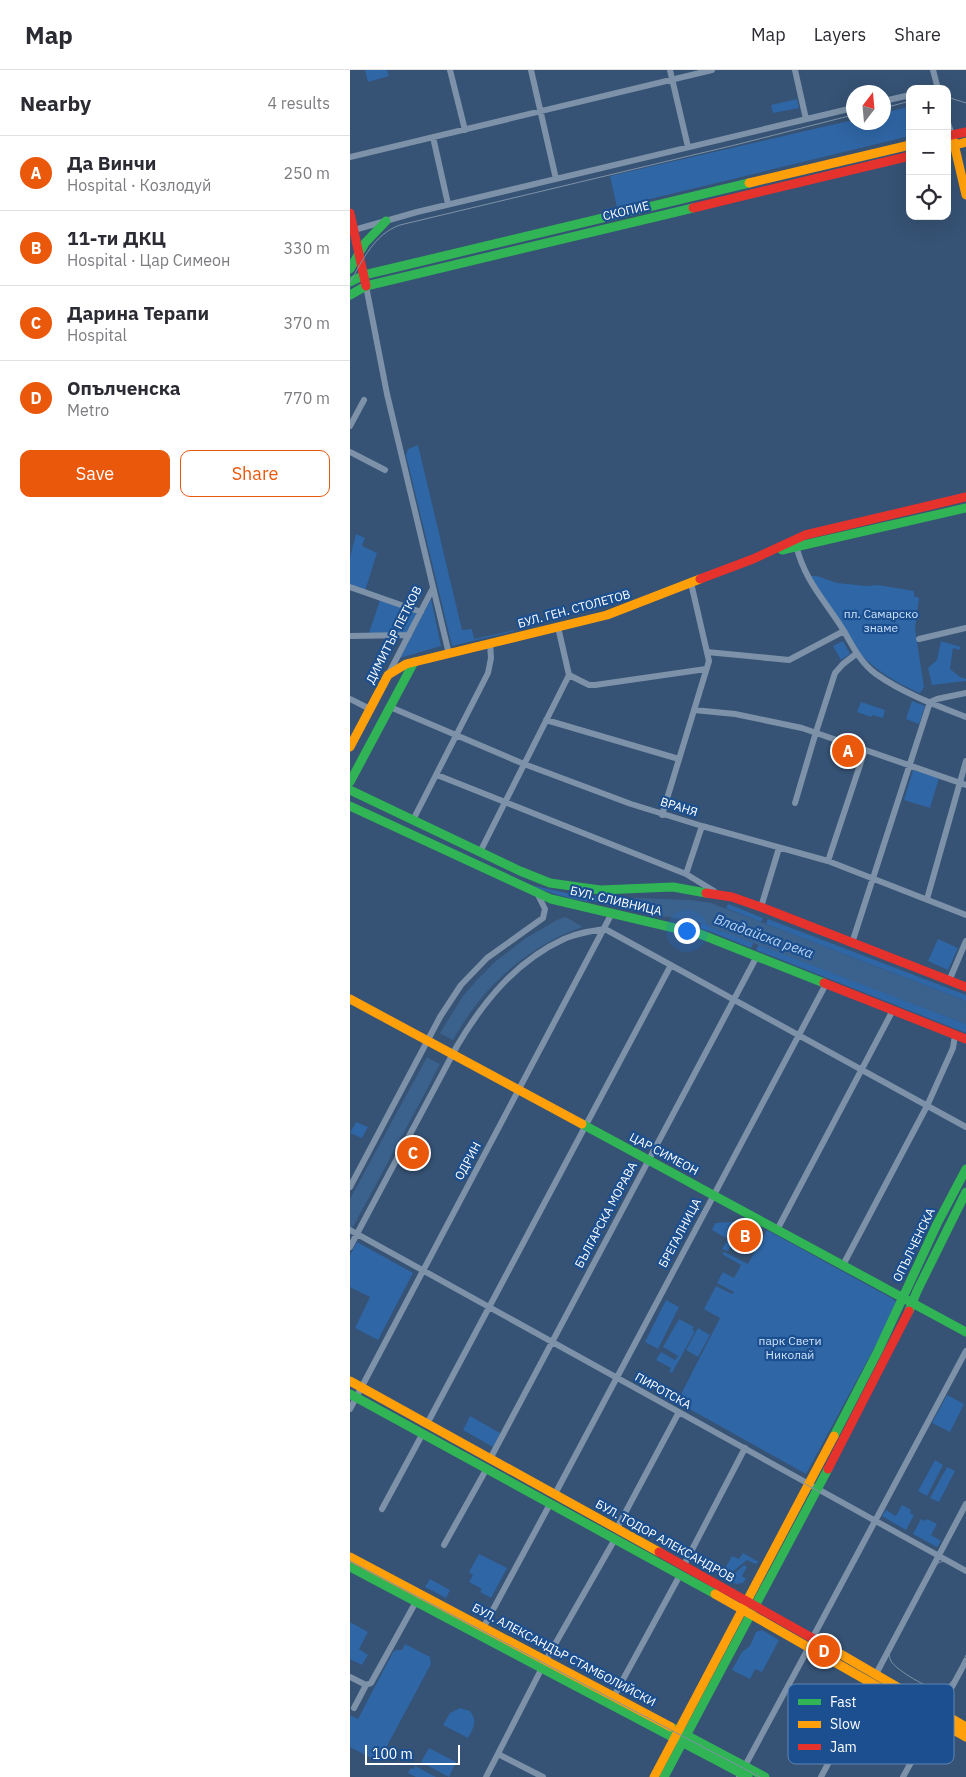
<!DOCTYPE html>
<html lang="en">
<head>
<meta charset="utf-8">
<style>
	body { margin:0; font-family:"IBM Plex Sans",sans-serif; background:#f2f2f3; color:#2b2b33 }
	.controls { position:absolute; right:15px; top:15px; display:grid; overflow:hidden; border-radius:10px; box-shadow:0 5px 20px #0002 }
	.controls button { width:45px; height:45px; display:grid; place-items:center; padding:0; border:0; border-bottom:1px solid #e1e1e2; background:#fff; color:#2b2b33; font:25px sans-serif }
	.compass { position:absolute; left:496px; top:15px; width:45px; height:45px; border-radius:50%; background:#fff; box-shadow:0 5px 20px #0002; rotate:16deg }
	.scale { position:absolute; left:15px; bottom:12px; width:95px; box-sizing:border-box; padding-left:5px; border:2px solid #fff; border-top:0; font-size:14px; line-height:18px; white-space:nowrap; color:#fff; -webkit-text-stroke:4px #1b4f8f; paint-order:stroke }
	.you { position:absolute; left:336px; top:860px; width:18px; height:18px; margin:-12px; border:4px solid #fff; border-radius:50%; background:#1a73e8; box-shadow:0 0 0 8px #1a73e833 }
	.badge { display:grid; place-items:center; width:32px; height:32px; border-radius:50%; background:#ea580c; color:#fff; font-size:16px; font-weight:700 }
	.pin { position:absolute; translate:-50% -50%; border:2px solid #fff; box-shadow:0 1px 5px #0006 }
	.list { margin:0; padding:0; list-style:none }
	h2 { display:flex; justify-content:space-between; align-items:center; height:65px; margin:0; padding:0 20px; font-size:21px }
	h2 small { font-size:16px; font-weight:400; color:#7c7c81 }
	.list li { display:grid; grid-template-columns:32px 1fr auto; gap:15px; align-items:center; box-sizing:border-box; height:75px; padding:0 20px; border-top:1px solid #e1e1e2 }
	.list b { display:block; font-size:19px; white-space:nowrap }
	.list p { margin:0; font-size:16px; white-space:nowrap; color:#7c7c81 }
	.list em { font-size:16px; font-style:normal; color:#7c7c81 }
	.actions { display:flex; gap:10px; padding:15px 20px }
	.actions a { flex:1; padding:11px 0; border:1px solid #ea580c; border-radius:10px; text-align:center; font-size:18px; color:#ea580c }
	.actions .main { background:#ea580c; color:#fff }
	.icon { flex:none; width:28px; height:28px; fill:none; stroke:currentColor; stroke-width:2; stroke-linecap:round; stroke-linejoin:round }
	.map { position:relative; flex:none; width:616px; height:1707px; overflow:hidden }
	header { display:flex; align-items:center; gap:30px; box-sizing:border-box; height:70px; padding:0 25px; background:#fff; border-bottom:1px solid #e1e1e2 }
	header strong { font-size:24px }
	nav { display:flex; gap:28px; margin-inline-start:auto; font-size:18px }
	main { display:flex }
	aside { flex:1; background:#fff }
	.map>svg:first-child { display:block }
	.green { fill:#2f66a5 }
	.water { fill:#3b618d }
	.pier { fill:#365274 }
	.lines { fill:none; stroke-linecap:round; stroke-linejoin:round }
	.street { stroke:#7d92a8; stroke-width:6 }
	.fast { stroke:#30b455; stroke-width:9 }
	.slow { stroke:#ff9f0a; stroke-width:9 }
	.jam { stroke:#e5322d; stroke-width:9 }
	.tram { stroke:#7e92a7; stroke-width:1 }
	.labels { text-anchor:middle; stroke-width:4.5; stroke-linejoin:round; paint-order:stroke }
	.street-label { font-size:12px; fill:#fff; stroke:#1b4f8f }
	.park-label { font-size:12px; fill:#cfe3fa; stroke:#1b4f8f }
	.water-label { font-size:14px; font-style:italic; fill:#b5d3f5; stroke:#1b4f8f }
	.key { fill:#1b4f8f; stroke:#5f84b1; stroke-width:1 }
	.key-label { font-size:14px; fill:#fff }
</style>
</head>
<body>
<header>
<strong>Map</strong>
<nav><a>Map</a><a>Layers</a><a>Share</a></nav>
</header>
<main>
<aside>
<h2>Nearby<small>4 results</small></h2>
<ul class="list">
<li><span class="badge">A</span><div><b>Да Винчи</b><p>Hospital · Козлодуй</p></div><em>250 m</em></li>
<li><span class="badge">B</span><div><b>11-ти ДКЦ</b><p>Hospital · Цар Симеон</p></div><em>330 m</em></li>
<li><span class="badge">C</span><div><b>Дарина Терапи</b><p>Hospital</p></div><em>370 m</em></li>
<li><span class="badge">D</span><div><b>Опълченска</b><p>Metro</p></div><em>770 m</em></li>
</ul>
<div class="actions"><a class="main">Save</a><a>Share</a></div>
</aside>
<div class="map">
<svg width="616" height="1707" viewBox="0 0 616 1707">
	<rect width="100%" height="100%" fill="#365274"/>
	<path class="green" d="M15,0h22l2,6 -21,6z
		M447,29l2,9 -26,5 -2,-8z
		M560,36v30l-293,71 -7,-31 243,-56v2h31v-9z
		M68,375l44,185 10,-1 2,10 40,-9v1l-62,15 -46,-191 2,-6z
		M6,464l9,4 -3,8 15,7 -12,38 -15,-5v-29z
		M458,506h9l20,7 30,3 11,-1 36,6v5l5,2 -4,31 9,58 -4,6 -3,-1c-21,-10 -39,-20 -56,-37z
		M81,529l10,47 -41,12z
		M30,530l38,14 -11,19 -39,3z
		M493,571l7,13 -9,6 -8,-14z
		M591,571l20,6 -2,3 -6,-2 -3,21 10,8 6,2v2l-34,4 -4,-17 9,-8z
		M562,631l13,5 -6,18 -13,-5z
		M511,632l24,8 -2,8 -11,-3 -1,2 -14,-5z
		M563,700l26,8 -9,30 -26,-8z
		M180,815l46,10 29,2 1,4c-17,5 -59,-9 -76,-16z
		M378,834l35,14 -2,4 -35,-14z
		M418,849l198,76v6l-200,-77z
		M351,853l53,19 -3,6 -50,-20z
		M588,869l20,9 -10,22 -20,-9z
		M409,874l207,80v9l-210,-83z
		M6,1052l12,5 -6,11 -12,-5z
		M392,1151l-11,21 1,1 -4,8 -6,-2 6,-10 -16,-9 3,-7z
		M417,1160l126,69 3,3 1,4 -91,168 -129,-72 43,-84 -16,-9 12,-23 16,8 2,-2 -17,-9 6,-11 11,6 7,-13 -19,-11 2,-2 24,12z
		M7,1172l56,31 -35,67 -23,-12 15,-31 -20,-10v-32z
		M316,1230l13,7 -21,42 -13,-7z
		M329,1249l15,8 -2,3 3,1 -23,42 -3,-2 2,-3 -15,-8 5,-8 14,8 3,-4 -15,-9z
		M348,1258l12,7 -12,22 -12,-7z
		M597,1325l17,9 -14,28 -18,-9z
		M120,1346l30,17 -7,14 -30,-17z
		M585,1390l8,5 -16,31 -9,-5z
		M597,1397l8,4 -16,31 -9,-4z
		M552,1435l9,5 -1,3 4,2 -8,15 -24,-14 4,-6 10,6z
		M571,1449l4,2 2,-2 10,5 -6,11 10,6 -4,6 -24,-13z
		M393,1483l16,9 -4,2 -8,-4 -21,17 -4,-3 10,-18 7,3z
		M129,1484l28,14 -16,30 -11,-6 2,-3 -13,-7 4,-7 -4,-3z
		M394,1495l3,2 -5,9 4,3 -3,4 -7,1 -8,-5z
		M80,1509l20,11 -4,8 -21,-11z
		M0,1552l18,10 -9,17 9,6 -6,10 -12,-6z
		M412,1560l17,10 -17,32 -7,-3 -5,10 -18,-9 10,-18 8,-6 6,-14z
		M55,1574l25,13 1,7 -51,95 -5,1 -25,-13v-32l8,4 35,-67 3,-2h6z
		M110,1638l10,3c8,10 3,18 -2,27l-25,-13 7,-12z
		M79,1678l27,14 -7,15 -28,-15z
		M65,1696l21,11h-20l-8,-4 3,-5 3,1z"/>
	<path class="water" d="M288,828l53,2 20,3 255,98v23l-265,-101c-20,-4 -42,-9 -63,-7 -67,3 -130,43 -168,97 -18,26 -32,55 -46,82 -25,46 -49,92 -74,137v-33l90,-166 23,-37 14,-16 19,-19 30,-23 31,-18 43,-17z"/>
	<path class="pier" d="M256,829l1,6 51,11 -40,4 -33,8 -23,-13z
		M87,962l18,9 -13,24 -18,-9z"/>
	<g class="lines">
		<path class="street" d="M100,0l15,60
			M181,0l25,109
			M320,0l18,77
			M445,0l11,49
			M583,0l5,19
			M534,31l26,-6
			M597,50l5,15
			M83,67l15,67
			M0,87l362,-87
			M4,160l63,-18 436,-104
			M16,216l21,108 62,260
			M0,356l14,-26
			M0,382l35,18
			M446,475c9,37 29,55 48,86 9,16 17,32 32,43 27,19 59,31 90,43
			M0,517l71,25
			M0,566l59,-1
			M569,569l47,-11
			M357,582l82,8 55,-29
			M39,603l44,-85
			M219,605l20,10h6l111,-16
			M0,629l20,10
			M40,637l134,57 107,40 71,22 126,35 138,54
			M344,640l41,4 67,14 164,57
			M196,650l133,39
			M87,705l249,99 28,17
			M445,733l21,-71 19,-59 8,-9 13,-10
			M312,745l47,-154 -18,-78
			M63,750l75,-147 3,-15 -1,-15
			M130,782l89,-177 -11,-48
			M478,791l37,-111
			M336,804l16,-48
			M577,829l39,-138
			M411,837l18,-59
			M255,859l361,198
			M502,873l78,-241 7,-3 29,-6
			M599,911l17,-40
			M0,1117l90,-170 21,-32 26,-27 56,-40 2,-9 -8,-16
			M0,1160l616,341
			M427,1160l116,-220
			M0,1177l107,-201c26,-44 59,-85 107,-107 13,-6 27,-8 41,-10
			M493,1195l84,-159 26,-58 2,-13
			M0,1339l262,-496
			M77,1354l244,-459
			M140,1389l267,-503
			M205,1424l271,-510
			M32,1439l41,-76
			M267,1458l62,-116
			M94,1475l43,-77
			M334,1495l61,-117
			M132,1560l68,-126
			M463,1567l153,-286
			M526,1604l90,-170
			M0,1607l16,8
			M264,1626l66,-121
			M4,1638l12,-23 5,-2 47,-85
			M589,1641l27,-50
			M148,1684l45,23
			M136,1707l60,-117 69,-121
			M389,1707l70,-130
			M471,1707l50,-94
			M553,1707l32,-58"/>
		<path class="fast" d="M0,199l15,-26 21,-22
			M0,212l14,-7 385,-92
			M0,225l16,-9 327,-78
			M432,480l184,-42
			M0,712l64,-120
			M0,720l170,81 30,12 50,7 73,-3 33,6
			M0,736l201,93 149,35 124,49
			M232,1054l384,208
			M559,1241l8,-20 49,-99
			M0,1324l365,200
			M484,1366l44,-85 59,-127 29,-55
			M0,1497l398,210
			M321,1657l94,50
			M314,1707l164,-308"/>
		<path class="slow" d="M602,65l14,60
			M597,77l19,-5
			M399,113l161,-38
			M0,677l38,-72 18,-11 201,-49 93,-36
			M0,929l232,125
			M0,1311l309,171
			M0,1487l321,170
			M365,1524l251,143
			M487,1582l129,75
			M304,1707l180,-341"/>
		<path class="jam" d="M597,66l19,-4
			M343,138l217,-52
			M0,143l16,73
			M350,509l53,-20 52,-24 161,-38
			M356,823l26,4 34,12 200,78
			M474,913l142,56
			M478,1399l81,-158
			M309,1482l178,100"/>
		<path class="tram" d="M597,27l19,6
			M534,38l26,-7
			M0,212c13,-22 24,-48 50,-57l335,-80 118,-30
			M0,1162l616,341
			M0,1491l410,216
			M598,1491l-8,1 -9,6 -40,74c-2,7 -3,13 0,19 4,8 33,25 42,27 5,1 11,0 15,-3 9,-6 13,-21 18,-30"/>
	</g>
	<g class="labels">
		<g class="street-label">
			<text transform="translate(276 141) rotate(-14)" y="4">СКОПИЕ</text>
			<text transform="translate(224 539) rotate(-15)" y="4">БУЛ. ГЕН. СТОЛЕТОВ</text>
			<text transform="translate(44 565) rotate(-63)" y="4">ДИМИТЪР ПЕТКОВ</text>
			<text transform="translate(329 737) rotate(17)" y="4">ВРАНЯ</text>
			<text transform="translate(266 831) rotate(13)" y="4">БУЛ. СЛИВНИЦА</text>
			<text transform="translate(314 1084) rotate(28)" y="4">ЦАР СИМЕОН</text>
			<text transform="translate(118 1091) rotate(-62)" y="4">ОДРИН</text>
			<text transform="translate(256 1145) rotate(-62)" y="4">БЪЛГАРСКА МОРАВА</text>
			<text transform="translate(330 1163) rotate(-62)" y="4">БРЕГАЛНИЦА</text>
			<text transform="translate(564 1175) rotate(-64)" y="4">ОПЪЛЧЕНСКА</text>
			<text transform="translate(313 1321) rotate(29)" y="4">ПИРОТСКА</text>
			<text transform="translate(315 1471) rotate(29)" y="4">БУЛ. ТОДОР АЛЕКСАНДРОВ</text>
			<text transform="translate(214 1585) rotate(28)" y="4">БУЛ. АЛЕКСАНДЪР СТАМБОЛИЙСКИ</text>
		</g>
		<g class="park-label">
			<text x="531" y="548">пл. Самарско<tspan x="531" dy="14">знаме</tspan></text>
			<text x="440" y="1275">парк Свети<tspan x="440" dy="14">Николай</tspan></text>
		</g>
		<g class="water-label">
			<text transform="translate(414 866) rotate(20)" y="5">Владайска река</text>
		</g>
	</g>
	<rect x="438" y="1614" width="166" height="80" rx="8" class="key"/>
	<rect x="448" y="1629" width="23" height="6" fill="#30b455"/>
	<rect x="448" y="1651" width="23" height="7" fill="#ff9f0a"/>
	<rect x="448" y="1674" width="23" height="6" fill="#e5322d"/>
	<g class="key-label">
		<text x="480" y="1637">Fast</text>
		<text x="480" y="1659">Slow</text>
		<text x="480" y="1682">Jam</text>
	</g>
</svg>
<div class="controls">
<button>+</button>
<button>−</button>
<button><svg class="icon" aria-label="locate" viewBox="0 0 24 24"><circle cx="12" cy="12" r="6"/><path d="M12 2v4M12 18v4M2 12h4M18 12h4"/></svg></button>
</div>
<svg class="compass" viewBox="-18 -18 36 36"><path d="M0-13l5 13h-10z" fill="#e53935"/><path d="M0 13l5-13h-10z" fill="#7c7c81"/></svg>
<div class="scale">100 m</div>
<div class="you"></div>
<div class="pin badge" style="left:498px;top:681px">A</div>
<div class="pin badge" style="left:395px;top:1166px">B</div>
<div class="pin badge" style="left:63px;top:1083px">C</div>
<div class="pin badge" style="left:474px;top:1581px">D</div>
</div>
</main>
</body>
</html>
